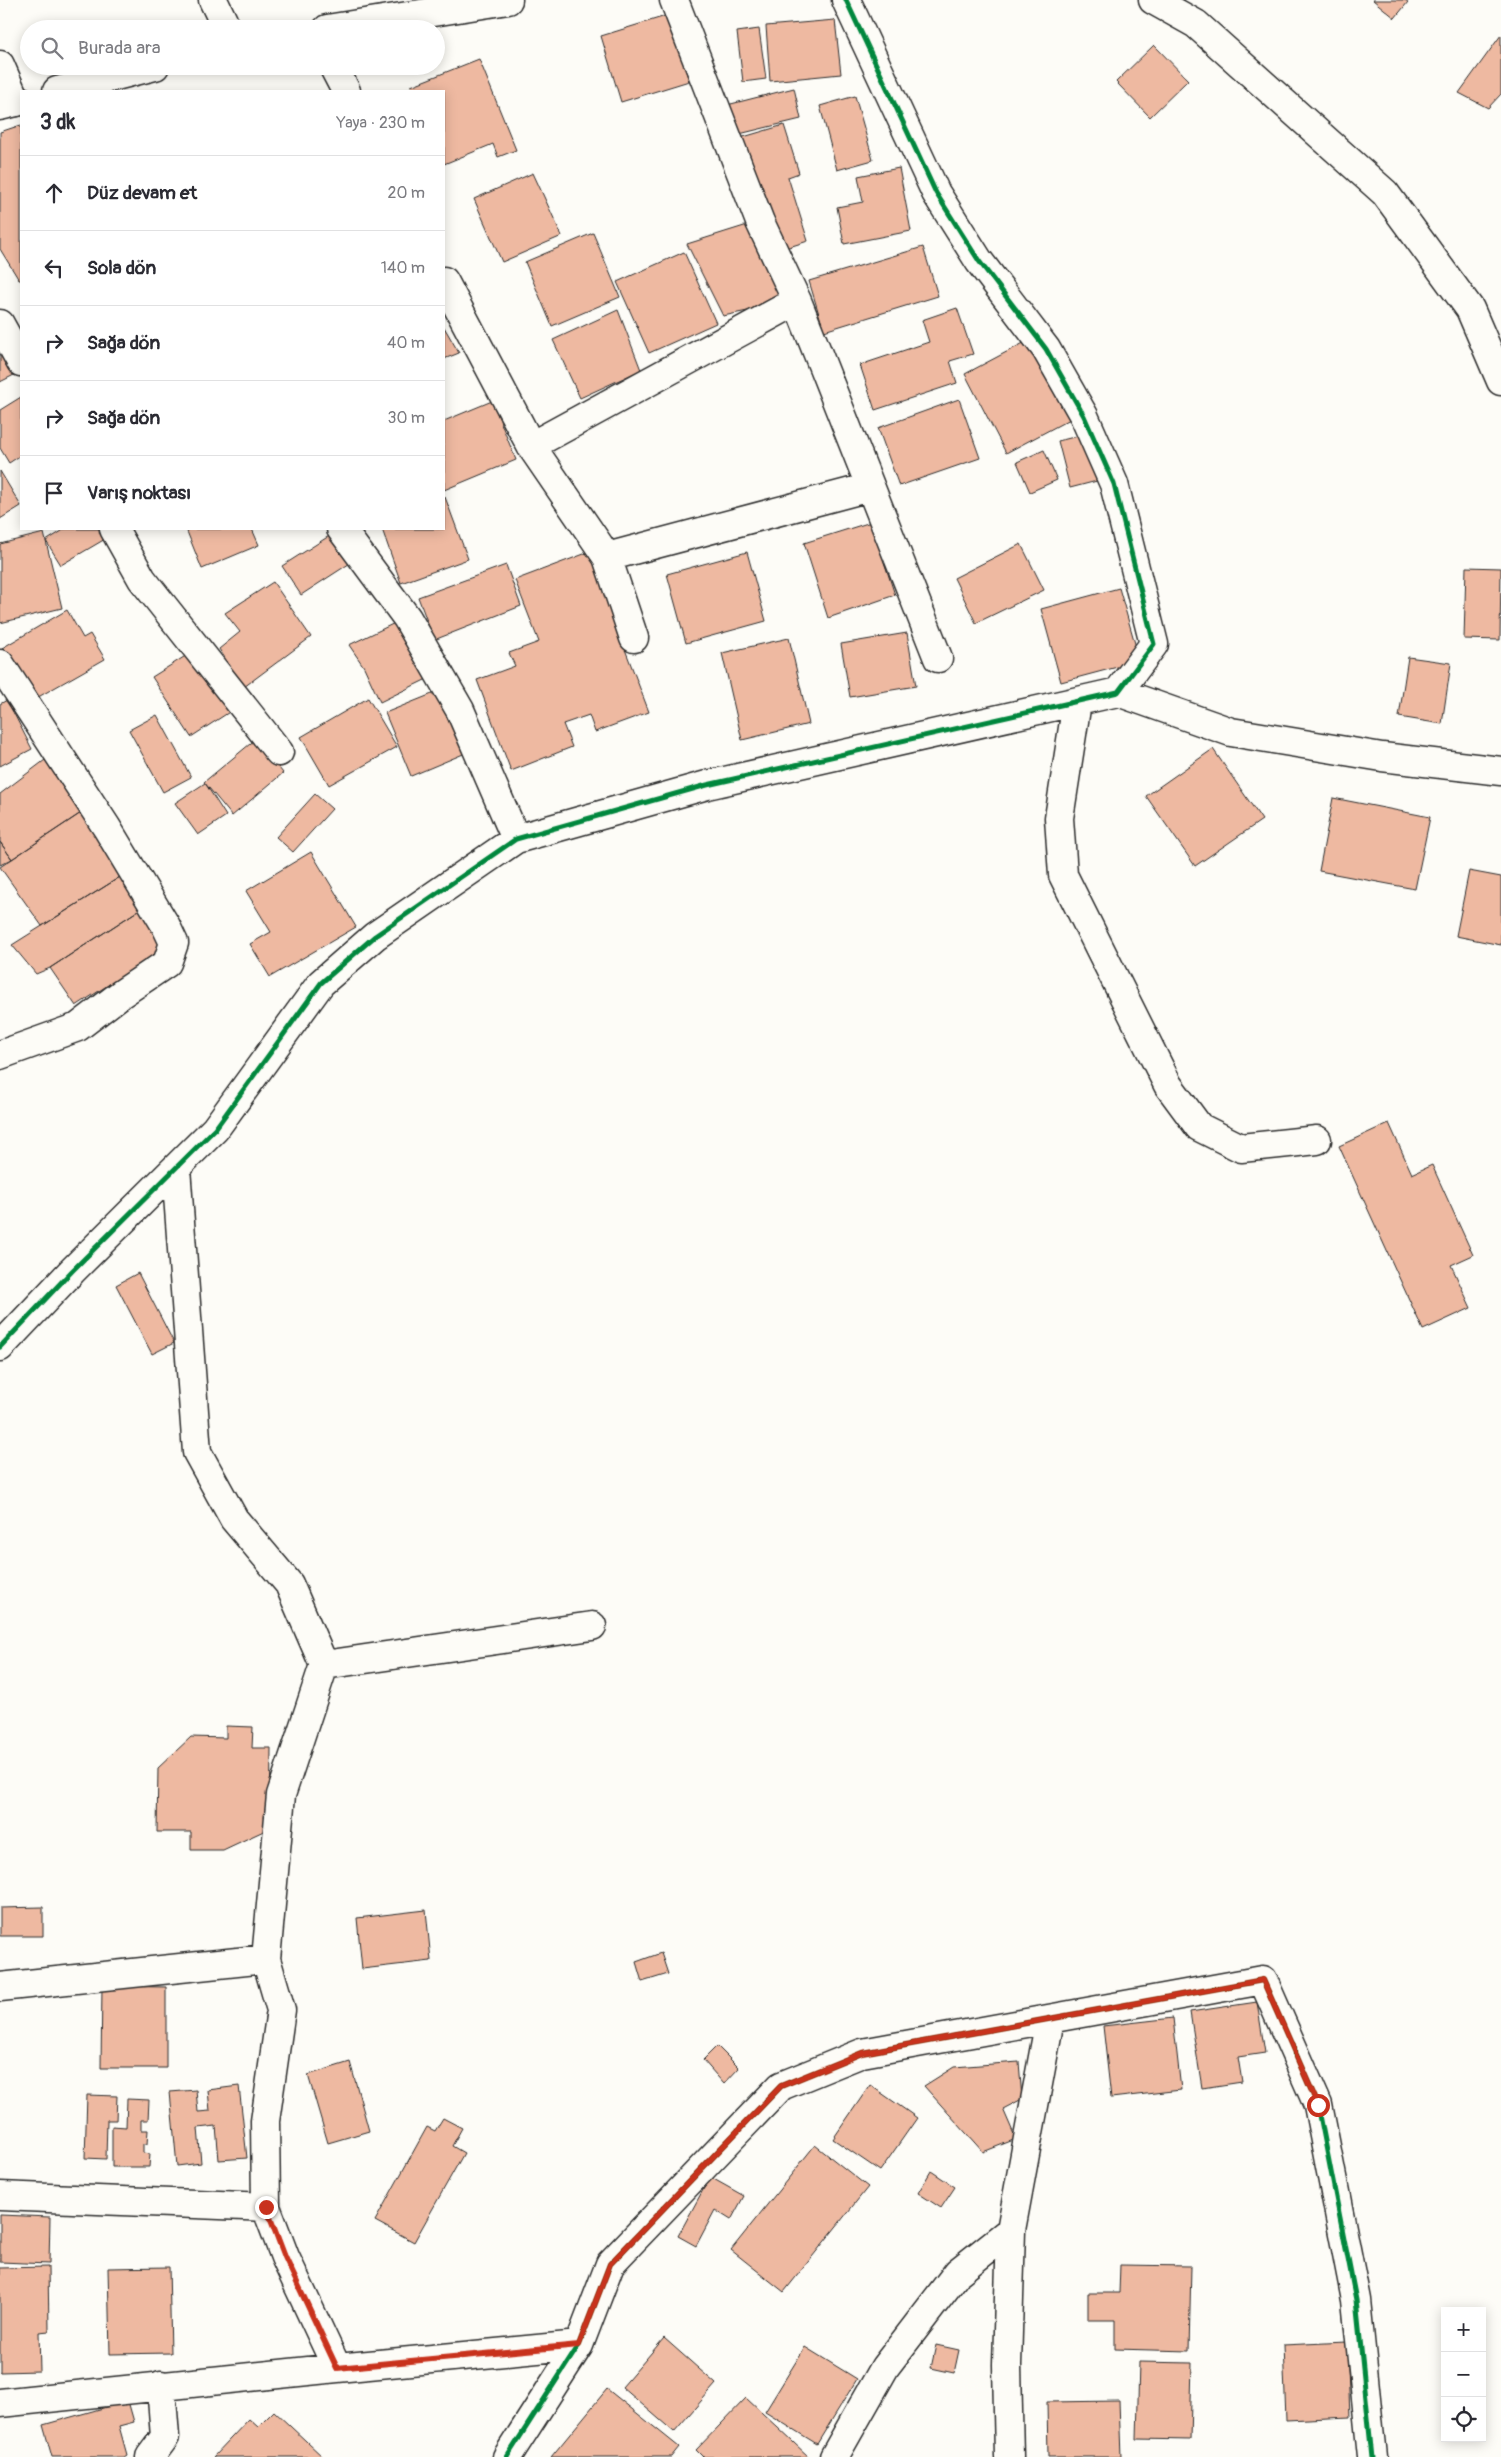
<!DOCTYPE html>
<html lang="tr">
<head>
<meta charset="utf-8">
<style>
	body { margin:0; font-family:Pangolin,sans-serif; background:#f2f2f3; color:#2b2b33 }
	.controls { position:absolute; right:15px; bottom:15px; display:grid; overflow:hidden; border-radius:0px; box-shadow:0 2px 12px #0003 }
	.controls button { width:45px; height:45px; display:grid; place-items:center; padding:0; border:0; border-bottom:1px solid #e1e1e2; background:#fff; color:#2b2b33; font:25px sans-serif }
	.stop { position:absolute; width:15px; height:15px; margin:-11px; border:4px solid #c8321e; border-radius:50%; background:#fff }
	.stop.end { background:#c8321e; border-color:#fff; box-shadow:0 1px 5px #0008 }
	.list { margin:0; padding:0; list-style:none }
	h2 { display:flex; justify-content:space-between; align-items:center; height:65px; margin:0; padding:0 20px; font-size:21px }
	h2 small { font-size:16px; font-weight:400; color:#7c7c81 }
	.list li { display:grid; grid-template-columns:32px 1fr auto; gap:15px; align-items:center; box-sizing:border-box; height:75px; padding:0 20px; border-top:1px solid #e1e1e2 }
	.list b { display:block; font-size:19px; white-space:nowrap }
	.list em { font-size:16px; font-style:normal; color:#7c7c81 }
	.icon { flex:none; width:28px; height:28px; fill:none; stroke:currentColor; stroke-width:2; stroke-linecap:round; stroke-linejoin:round }
	.map { position:relative; flex:none; width:1501px; height:2457px; overflow:hidden }
	.search { position:absolute; background:#fff; box-shadow:0 2px 12px #0003; left:20px; top:20px; width:425px; height:55px; display:flex; align-items:center; gap:12px; box-sizing:border-box; padding:0 18px; border-radius:28px; color:#7c7c81; font-size:19px }
	.panel { position:absolute; background:#fff; box-shadow:0 2px 12px #0003; left:20px; top:90px; width:425px; height:440px; border-radius:0px }
	.map>svg:first-child { display:block }
	.building { fill:#eeb9a1; stroke:#2b2b2b }
	.lines { fill:none; stroke-linecap:round; stroke-linejoin:round }
	.street-casing { stroke:#2b2b2b; stroke-width:31 }
	.secondary-casing { stroke:#2b2b2b; stroke-width:31 }
	.street { stroke:#fdfcf7; stroke-width:28 }
	.secondary { stroke:#fdfcf7; stroke-width:28 }
	.cycleway-casing { stroke:#fdfcf7; stroke-width:8 }
	.cycleway { stroke:#00873e; stroke-width:5 }
	.route { stroke:#c8321e; stroke-width:6 }
</style>
</head>
<body>
<div class="map">
<svg width="1501" height="2457" viewBox="0 0 1501 2457">
	<rect width="100%" height="100%" fill="#fdfcf7"/>
	<filter id="ink" filterUnits="userSpaceOnUse"><feTurbulence type="fractalNoise" baseFrequency=".02" numOctaves="2"/><feDisplacementMap in="SourceGraphic" scale="10" xChannelSelector="R" yChannelSelector="G"/><feConvolveMatrix kernelMatrix="1 2 1 2 8 2 1 2 1" color-interpolation-filters="sRGB"/></filter>
	<g filter="url(#ink)">
		<path class="building" d="M1373,0h32l3,2 -13,16z
			M669,15l20,66 -68,21 -20,-66z
			M835,20l6,54 -71,7 -4,-55z
			M759,29l7,50 -23,3 -6,-50z
			M1501,35v59l-13,14 -29,-15z
			M1154,45l34,35 -38,37 -34,-35z
			M479,59l37,91 -18,7 -5,-13 -49,20v-73h-31l-2,-5z
			M794,88l7,31 -70,17 -8,-30z
			M855,96l18,64 -36,10 -17,-64z
			M21,125v155h-2l-19,-31v-117z
			M784,125l15,48 -11,4 20,64 -32,10 -36,-113z
			M899,168l12,63 -67,13 -7,-37 26,-5 -5,-26z
			M533,173l29,63 -60,26 -28,-63z
			M757,222l25,82 -59,12 -36,-72z
			M593,233l27,64 -68,29 -27,-64z
			M923,247l15,49 -114,35 -15,-50z
			M684,252l32,71 -67,30 -32,-71z
			M957,308l16,46 -23,7 7,22 -82,27 -15,-45 69,-23 -7,-22z
			M618,310l23,60 -61,28 -27,-58z
			M444,327l15,26 -15,6z
			M1033,338l41,79 -68,36 -41,-79z
			M0,344l16,30 -16,8z
			M21,397v58l-12,8 -9,-15v-38z
			M959,399l21,59 -81,28 -21,-58z
			M492,401l24,59 -72,30v-69z
			M1086,434l11,47 -27,7 -12,-47z
			M1044,450l13,30 -27,12 -13,-30z
			M0,471l21,35 -21,13z
			M444,497h1l23,62 -67,24 -19,-54h62z
			M871,522l24,73 -67,23 -24,-75z
			M65,529h43l4,6 -51,30 -15,-24z
			M186,529h66l7,16 -57,24z
			M337,531l18,29 -54,35 -19,-29z
			M44,533l18,75 -62,15v-79z
			M1021,544l23,46 -68,33 -22,-45z
			M592,551l31,93 26,68 -54,20 -6,-17 -26,9 9,23 -61,24 -34,-91 38,-14 -6,-13 30,-11 -24,-62z
			M747,552l19,69 -80,22 -19,-69z
			M506,565l15,41 -87,34 -16,-43z
			M1466,567l35,1 -1,72 -36,-1z
			M273,582l38,55 -67,50 -25,-38 21,-17 -15,-19z
			M1119,588l21,73 -79,21 -20,-73z
			M67,610l16,28 7,-4 15,25 -72,41 -31,-52z
			M399,621l28,58 -47,23 -16,-35 -15,-22z
			M907,633l9,53 -66,11 -9,-53z
			M789,638l20,86 -67,16 -20,-87z
			M195,650l39,59 -43,28 -39,-60z
			M1408,657l43,6 -9,61 -43,-7z
			M442,690l26,62 -57,24 -26,-63z
			M368,698l29,49 -68,38 -28,-48z
			M7,700l25,49 -32,17v-62z
			M157,715l34,62 -28,15 -34,-62z
			M256,739l27,34 -51,43 -28,-34z
			M1213,749l49,71 -67,46 -49,-70z
			M45,760l36,53 -69,46 -12,-17v-48z
			M205,783l21,33 -28,19 -23,-32z
			M315,794l17,15 -39,43 -17,-15z
			M1333,798l97,19 -15,72 -96,-18z
			M81,813l39,64 -78,49 -42,-59z
			M0,842l12,17 -12,6z
			M311,852l45,75 -86,50 -20,-33 21,-12 -25,-41z
			M1469,871l32,6v68l-45,-9z
			M120,877l22,31 -92,60 -14,6 -24,-29z
			M142,908l26,38 -92,60 -26,-38z
			M1389,1123l23,51 20,-9 41,90 -22,10 20,43 -48,22 -84,-184z
			M138,1273l36,70 -22,11 -36,-69z
			M226,1726l27,1 -1,21h19l-1,80 -47,22h-32v-18h-34l1,-64 33,-31 35,1z
			M43,1907v29h-43v-28z
			M426,1910l5,51 -69,8 -5,-51z
			M661,1953l7,21 -26,8 -6,-20z
			M102,1986l64,1v81h-65z
			M1257,2002l8,51 -27,4 4,25 -40,6 -12,-76z
			M1173,2018l8,72 -70,8 -8,-72z
			M717,2046l22,22 -15,16 -21,-24z
			M350,2062l19,69 -41,12 -20,-68z
			M1019,2062l3,37 -19,10 13,30 -33,13 -59,-66 30,-19z
			M870,2085l47,33 -37,53 -47,-32z
			M239,2086l8,72 -28,2 -3,-34 -18,2 3,35 -24,3 -7,-74 26,-2 2,22 12,-1 -2,-21z
			M87,2095l30,1 -1,24h-9l-1,39 -21,-1z
			M127,2099l22,1 -1,20h-7v10h7l-1,14h-4v9l7,1 -1,13h-37v-41l14,1z
			M443,2118l19,10 -10,18 12,7 -50,89 -39,-21 52,-94 8,4z
			M815,2145l53,42 -84,105 -53,-42z
			M931,2171l24,16 -14,21 -23,-15z
			M710,2177l34,19 -13,24 -16,-10 -19,36 -18,-10z
			M0,2215l50,2 -1,47 -49,-2z
			M1120,2265l71,1 -2,85 -74,-2v-29h-27v-27h31z
			M48,2267l1,64 -10,1 1,39 -40,1v-104z
			M169,2267l2,86 -61,1 -2,-86z
			M664,2338l52,46 -42,48 -52,-45z
			M1347,2342l3,75 -64,3 -3,-75z
			M936,2345l23,5 -5,23 -23,-5z
			M805,2347l52,32 -40,65 -52,-32z
			M1139,2362l53,1 -2,77 -53,-1z
			M607,2389l72,58 -8,10h-120z
			M746,2398l63,59h-106l-7,-7z
			M128,2401l6,21 -15,4 8,29 -3,2h-72l-9,-32z
			M1119,2401l2,56h-73l-1,-55z
			M274,2411l49,46h-110l36,-38 9,8z"/>
		<g class="lines">
			<g class="street-casing">
				<path id="street" d="M213,0l14,29
					M674,0l86,222 37,79 141,357
					M0,65l16,37
					M333,66l13,25
					M444,281l87,165 76,111 27,81
					M0,324l21,38
					M531,446l266,-145
					M114,529l28,50 137,173
					M341,529l66,89 53,92 56,129
					M607,557l263,-70
					M0,664l107,164 59,98 8,17 -7,20 -46,31 -43,33 -78,28
					M1118,692l113,40 151,25 119,14
					M1077,702l-18,116 4,57 105,210 31,42 42,21 76,-8
					M176,1168l21,284 37,67 55,65 35,81
					M0,1347l72,-76 143,-142 106,-146 54,-47 141,-97 191,-54 411,-93 36,-48 -40,-160 -30,-68 -38,-67 -67,-88 -43,-68 -90,-193
					M0,1987l266,-28
					M0,2196l266,11
					M337,2368l-52,-111 -19,-50 -1,-86 16,-111 -15,-51 15,-164 43,-130 268,-39
					M0,2403l337,-35 242,-23
					M150,2457l15,-20 -4,-52
					M507,2457l72,-112 31,-81 171,-178 81,-33 401,-73 55,125 38,195 16,157
					M834,2457l51,-90 73,-95 53,-42
					M1009,2457l-2,-92 4,-135 39,-211"/>
			</g>
			<g class="secondary-casing">
				<path id="secondary" d="M1153,0l43,24 189,169 85,116 31,72
					M327,29l181,-29
					M57,91l98,-25
					M0,106l21,-5"/>
			</g>
			<use href="#street" class="street"/>
			<use href="#secondary" class="secondary"/>
			<g class="cycleway-casing">
				<path id="cycleway" d="M0,1347l72,-76 143,-142 106,-146 54,-47 141,-97 191,-54 411,-93 36,-48 -40,-160 -30,-68 -38,-67 -67,-88 -43,-68 -90,-193
					M507,2457l72,-112 31,-81 171,-178 81,-33 401,-73 55,125 38,195 16,157"/>
			</g>
			<use href="#cycleway" class="cycleway"/>
		</g>
	</g>
	<g class="lines" filter="url(#ink)">
		<path class="route" d="M266,2207l19,50 52,111 242,-23 31,-81 171,-178 81,-33 401,-73 55,125"/>
	</g>
</svg>
<div class="controls">
<button>+</button>
<button>−</button>
<button><svg class="icon" aria-label="locate" viewBox="0 0 24 24"><circle cx="12" cy="12" r="6"/><path d="M12 2v4M12 18v4M2 12h4M18 12h4"/></svg></button>
</div>
<div class="stop" style="left:1318px;top:2105px"></div>
<div class="stop end" style="left:266px;top:2207px"></div>
<div class="search"><svg class="icon" aria-label="search" viewBox="0 0 24 24"><circle cx="10" cy="10" r="6"/><path d="M15 15l6 6"/></svg>Burada ara</div>
<section class="panel">
<h2>3 dk<small>Yaya · 230 m</small></h2>
<ul class="list">
<li><svg class="icon" aria-label="ahead" viewBox="0 0 24 24"><path d="M12 20V5M6 11l6-6 6 6"/></svg><div><b>Düz devam et</b></div><em>20 m</em></li>
<li><svg class="icon" aria-label="left" viewBox="0 0 24 24"><path d="M17 20v-9H6M10 6l-5 5 5 5"/></svg><div><b>Sola dön</b></div><em>140 m</em></li>
<li><svg class="icon" aria-label="right" viewBox="0 0 24 24"><path d="M7 20v-9h11M14 6l5 5-5 5"/></svg><div><b>Sağa dön</b></div><em>40 m</em></li>
<li><svg class="icon" aria-label="right" viewBox="0 0 24 24"><path d="M7 20v-9h11M14 6l5 5-5 5"/></svg><div><b>Sağa dön</b></div><em>30 m</em></li>
<li><svg class="icon" aria-label="arrive" viewBox="0 0 24 24"><path d="M6 21V4h12l-3 4 3 4H6"/></svg><div><b>Varış noktası</b></div></li>
</ul>
</section>
</div>
</body>
</html>
